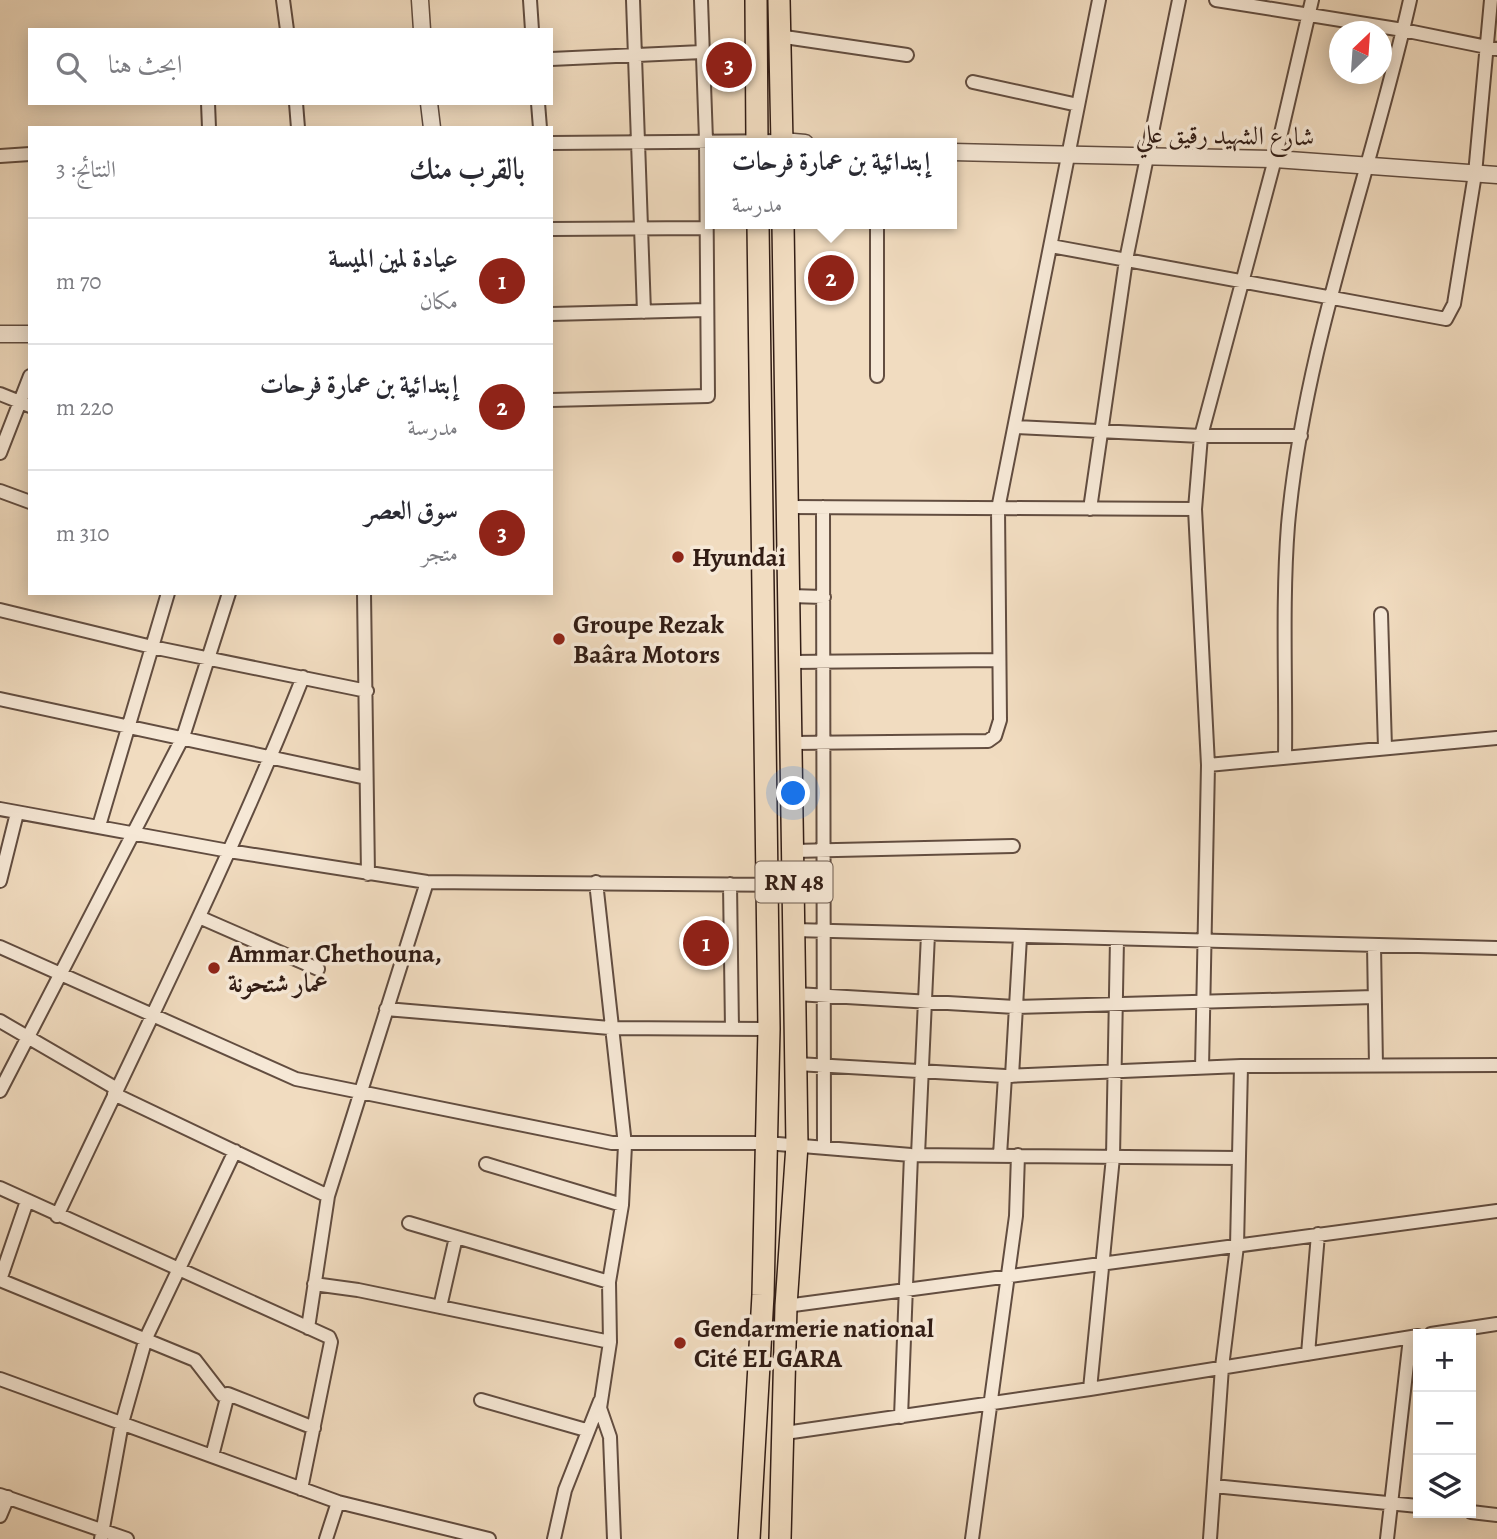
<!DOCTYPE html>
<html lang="ar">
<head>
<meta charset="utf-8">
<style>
	body { margin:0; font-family:Alegreya,Amiri,serif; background:#f7f7f7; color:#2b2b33; direction:rtl }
	.controls { position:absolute; right:21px; bottom:21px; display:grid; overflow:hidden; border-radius:0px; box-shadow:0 4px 18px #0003 }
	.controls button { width:63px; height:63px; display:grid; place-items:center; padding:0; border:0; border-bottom:2px solid #e1e1e2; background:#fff; color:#2b2b33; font:35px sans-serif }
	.compass { position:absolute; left:1329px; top:21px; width:63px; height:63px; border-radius:50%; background:#fff; box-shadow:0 4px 18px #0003; rotate:25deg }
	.you { position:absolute; left:794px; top:794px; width:24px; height:24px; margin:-18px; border:5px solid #fff; border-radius:50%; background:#1a73e8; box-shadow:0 0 0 10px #1a73e833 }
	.badge { display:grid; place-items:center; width:46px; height:46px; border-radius:50%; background:#8f2418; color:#fff; font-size:23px; font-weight:700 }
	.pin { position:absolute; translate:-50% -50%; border:4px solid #fff; box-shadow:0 2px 7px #0006 }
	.popup { position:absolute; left:705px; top:138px; width:252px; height:91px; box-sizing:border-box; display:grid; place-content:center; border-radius:0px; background:#fff; filter:drop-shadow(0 2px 5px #0005); font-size:23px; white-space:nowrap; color:#7c7c81 }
	.popup b { font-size:26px; color:#2b2b33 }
	.popup::after { content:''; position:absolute; left:50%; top:100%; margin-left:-14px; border:14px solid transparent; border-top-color:#fff }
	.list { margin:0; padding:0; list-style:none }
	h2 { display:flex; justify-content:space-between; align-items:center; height:91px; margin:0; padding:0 28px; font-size:30px }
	h2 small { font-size:23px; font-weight:400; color:#7c7c81 }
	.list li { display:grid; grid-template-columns:46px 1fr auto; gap:21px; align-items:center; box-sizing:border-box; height:126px; padding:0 28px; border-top:2px solid #e1e1e2 }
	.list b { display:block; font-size:26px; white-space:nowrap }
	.list p { margin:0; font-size:23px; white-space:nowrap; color:#7c7c81 }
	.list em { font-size:23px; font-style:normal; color:#7c7c81 }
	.icon { flex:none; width:38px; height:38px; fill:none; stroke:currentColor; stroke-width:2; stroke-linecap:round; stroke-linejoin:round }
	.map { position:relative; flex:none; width:1497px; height:1539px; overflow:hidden; direction:ltr }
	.search { position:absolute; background:#fff; box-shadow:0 4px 18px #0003; left:28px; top:28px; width:525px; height:77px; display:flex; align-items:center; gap:18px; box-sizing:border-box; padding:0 24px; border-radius:0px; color:#7c7c81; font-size:26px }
	.panel { position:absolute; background:#fff; box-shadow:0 4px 18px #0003; left:28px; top:126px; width:525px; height:469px; border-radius:0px; direction:rtl }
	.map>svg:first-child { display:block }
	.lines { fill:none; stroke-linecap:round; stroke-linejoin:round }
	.minor-casing { stroke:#624d40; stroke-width:16 }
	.tertiary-casing { stroke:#624d40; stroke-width:19 }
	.primary-casing { stroke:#321d15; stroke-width:24 }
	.minor { stroke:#f6e8d6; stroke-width:12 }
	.tertiary { stroke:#f6e8d6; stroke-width:16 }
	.primary { stroke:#f1dcc0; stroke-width:21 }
	.poi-dot { fill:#8f2418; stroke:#f6e8d6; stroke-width:2.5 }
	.labels { text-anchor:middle; stroke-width:7; stroke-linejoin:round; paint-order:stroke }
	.shield { fill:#f6e8d6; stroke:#6d5a4f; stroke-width:2 }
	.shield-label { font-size:24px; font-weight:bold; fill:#321d15 }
	.street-label { font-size:26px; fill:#321d15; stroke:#f6e8d6 }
	.poi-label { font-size:26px; font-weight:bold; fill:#321d15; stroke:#f6e8d6; text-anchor:start }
</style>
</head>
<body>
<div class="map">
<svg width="1497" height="1539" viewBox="0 0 1497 1539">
	<rect width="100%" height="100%" fill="#f1dcc0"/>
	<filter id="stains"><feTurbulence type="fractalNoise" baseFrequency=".00286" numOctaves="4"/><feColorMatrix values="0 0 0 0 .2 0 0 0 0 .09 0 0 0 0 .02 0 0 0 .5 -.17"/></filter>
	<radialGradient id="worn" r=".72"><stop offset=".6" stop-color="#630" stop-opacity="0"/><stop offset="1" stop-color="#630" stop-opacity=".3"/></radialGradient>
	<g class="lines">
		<g class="minor-casing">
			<path id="minor" d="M283,0l4,30
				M530,0l2,30
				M633,0l11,312
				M1216,0l187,30 94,19
				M778,36l129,19
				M551,59l151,-7
				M973,82l105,23
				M208,103l1,25
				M296,103l2,25
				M538,103l2,25
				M551,143l231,-2
				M0,156l30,-2
				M877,224v152
				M551,229l155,-1
				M1051,246l395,73 8,-15 21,-130 16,-174
				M551,314l156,-4
				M0,394l30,12
				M551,400l157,-4 -2,-256 -5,-140
				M1015,427l186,9h100
				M0,453l30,-77
				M0,491l30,11
				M789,507l406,2
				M823,507l1,640
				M1090,509l36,-249 53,-260
				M364,593l4,281
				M790,596l34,1
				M0,610l152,37 215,44
				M1381,614l4,134
				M791,662l208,-2
				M0,699l366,79
				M792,743l196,-2 7,-5 5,-16 -2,-211 101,-509
				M1285,758c1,-77 -3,-156 3,-233 16,-179 83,-351 122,-525
				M1208,765l289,-27
				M0,809l229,42 198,31 367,3
				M99,826l69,-233
				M793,851l220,-5
				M0,881l17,-68
				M596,882l29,263 -3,60 -13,77 1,60 -10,66 10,29 4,102
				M730,884l2,145
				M199,917l119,52
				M794,930l703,18
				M1374,945l2,121
				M0,947l296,132 316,64h154l145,12 327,3
				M796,994l219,13 359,-10
				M386,1009l224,19 159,1
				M0,1021l117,68
				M797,1064l208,12 236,-10 256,-1
				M1202,1068l6,-303 -13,-256 6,-73 74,-277 37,-159
				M1012,1076l8,-139
				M0,1091l183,-354 46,-144
				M114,1094l214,102
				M918,1155l10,-221
				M1000,1155l5,-79
				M486,1164l136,41
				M0,1188l329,149 2,5 -30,147
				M27,1201l-27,79 195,80 27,35 6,-1 86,34
				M57,1216c84,-179 173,-355 246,-539
				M409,1223l200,59
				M314,1284l44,6 252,52
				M786,1306l711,-95
				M440,1307l16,-70
				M308,1328l20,-132 99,-314
				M1431,1334l66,-10
				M1308,1354l10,-120
				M0,1379l338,123 151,37
				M1090,1389l23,-232 4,-218
				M481,1400l105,30
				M901,1417l10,-262
				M785,1433l305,-44 328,-53
				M212,1456l16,-62
				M1214,1486l204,20
				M0,1495l127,44
				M1471,1512l26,3
				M0,1516l8,-19
				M101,1539l21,-116 24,-85 89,-187
				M326,1539l12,-37
				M554,1539l11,-49 35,-89
				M972,1539l44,-323 2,-61
				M1210,1539l12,-172 15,-121 4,-180
				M1387,1539l23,-201"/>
		</g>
		<g class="tertiary-casing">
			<path id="tertiary" d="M420,0l2,30
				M429,103l3,25
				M782,141l23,2
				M952,152l323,7 222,16
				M0,334h30"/>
		</g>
		<g class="primary-casing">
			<path id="primary" d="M756,0l1,143
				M779,0l3,143
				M749,1539l14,-244 6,-266 -11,-805
				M780,1539l6,-233 11,-161 -14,-921"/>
		</g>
		<use href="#minor" class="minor"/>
		<use href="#tertiary" class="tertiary"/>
		<use href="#primary" class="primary"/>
	</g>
	<g class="poi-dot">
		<circle cx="678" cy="557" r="7"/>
		<circle cx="559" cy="639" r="7"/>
		<circle cx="214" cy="968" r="7"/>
		<circle cx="680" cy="1343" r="7"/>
	</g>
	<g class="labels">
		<rect class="shield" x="755.5" y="861.5" width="77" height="41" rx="5"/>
		<g class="shield-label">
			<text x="794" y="890">RN 48</text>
		</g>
		<g class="street-label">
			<text transform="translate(1225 135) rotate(1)" y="9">شارع الشهيد رقيق علي</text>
		</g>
		<g class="poi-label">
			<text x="692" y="566">Hyundai</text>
			<text x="573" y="633">Groupe Rezak<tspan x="573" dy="30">Baâra Motors</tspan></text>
			<text x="228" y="962">Ammar Chethouna,<tspan x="228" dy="30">عمار شتحونة</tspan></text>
			<text x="694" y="1337">Gendarmerie national<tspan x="694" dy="30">Cité EL GARA</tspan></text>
		</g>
	</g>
	<rect width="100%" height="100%" filter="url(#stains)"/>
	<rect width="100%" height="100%" fill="url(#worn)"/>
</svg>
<div class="controls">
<button>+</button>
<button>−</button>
<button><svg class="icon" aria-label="layers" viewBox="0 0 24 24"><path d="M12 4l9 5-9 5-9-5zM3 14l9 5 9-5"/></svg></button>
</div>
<svg class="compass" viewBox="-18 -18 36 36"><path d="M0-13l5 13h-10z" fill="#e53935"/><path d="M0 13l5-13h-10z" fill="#7c7c81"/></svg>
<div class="you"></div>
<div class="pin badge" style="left:706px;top:943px">1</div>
<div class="pin badge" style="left:831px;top:278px">2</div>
<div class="popup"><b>إبتدائية بن عمارة فرحات</b>مدرسة</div>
<div class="pin badge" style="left:729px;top:65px">3</div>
<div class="search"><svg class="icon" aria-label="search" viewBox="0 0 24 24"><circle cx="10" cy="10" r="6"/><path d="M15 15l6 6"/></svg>ابحث هنا</div>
<section class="panel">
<h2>بالقرب منك<small>النتائج: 3</small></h2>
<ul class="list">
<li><span class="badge">1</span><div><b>عيادة لمين الميسة</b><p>مكان</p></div><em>70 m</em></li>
<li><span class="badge">2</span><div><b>إبتدائية بن عمارة فرحات</b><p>مدرسة</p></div><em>220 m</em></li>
<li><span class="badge">3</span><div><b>سوق العصر</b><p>متجر</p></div><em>310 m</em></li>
</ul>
</section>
</div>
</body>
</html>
